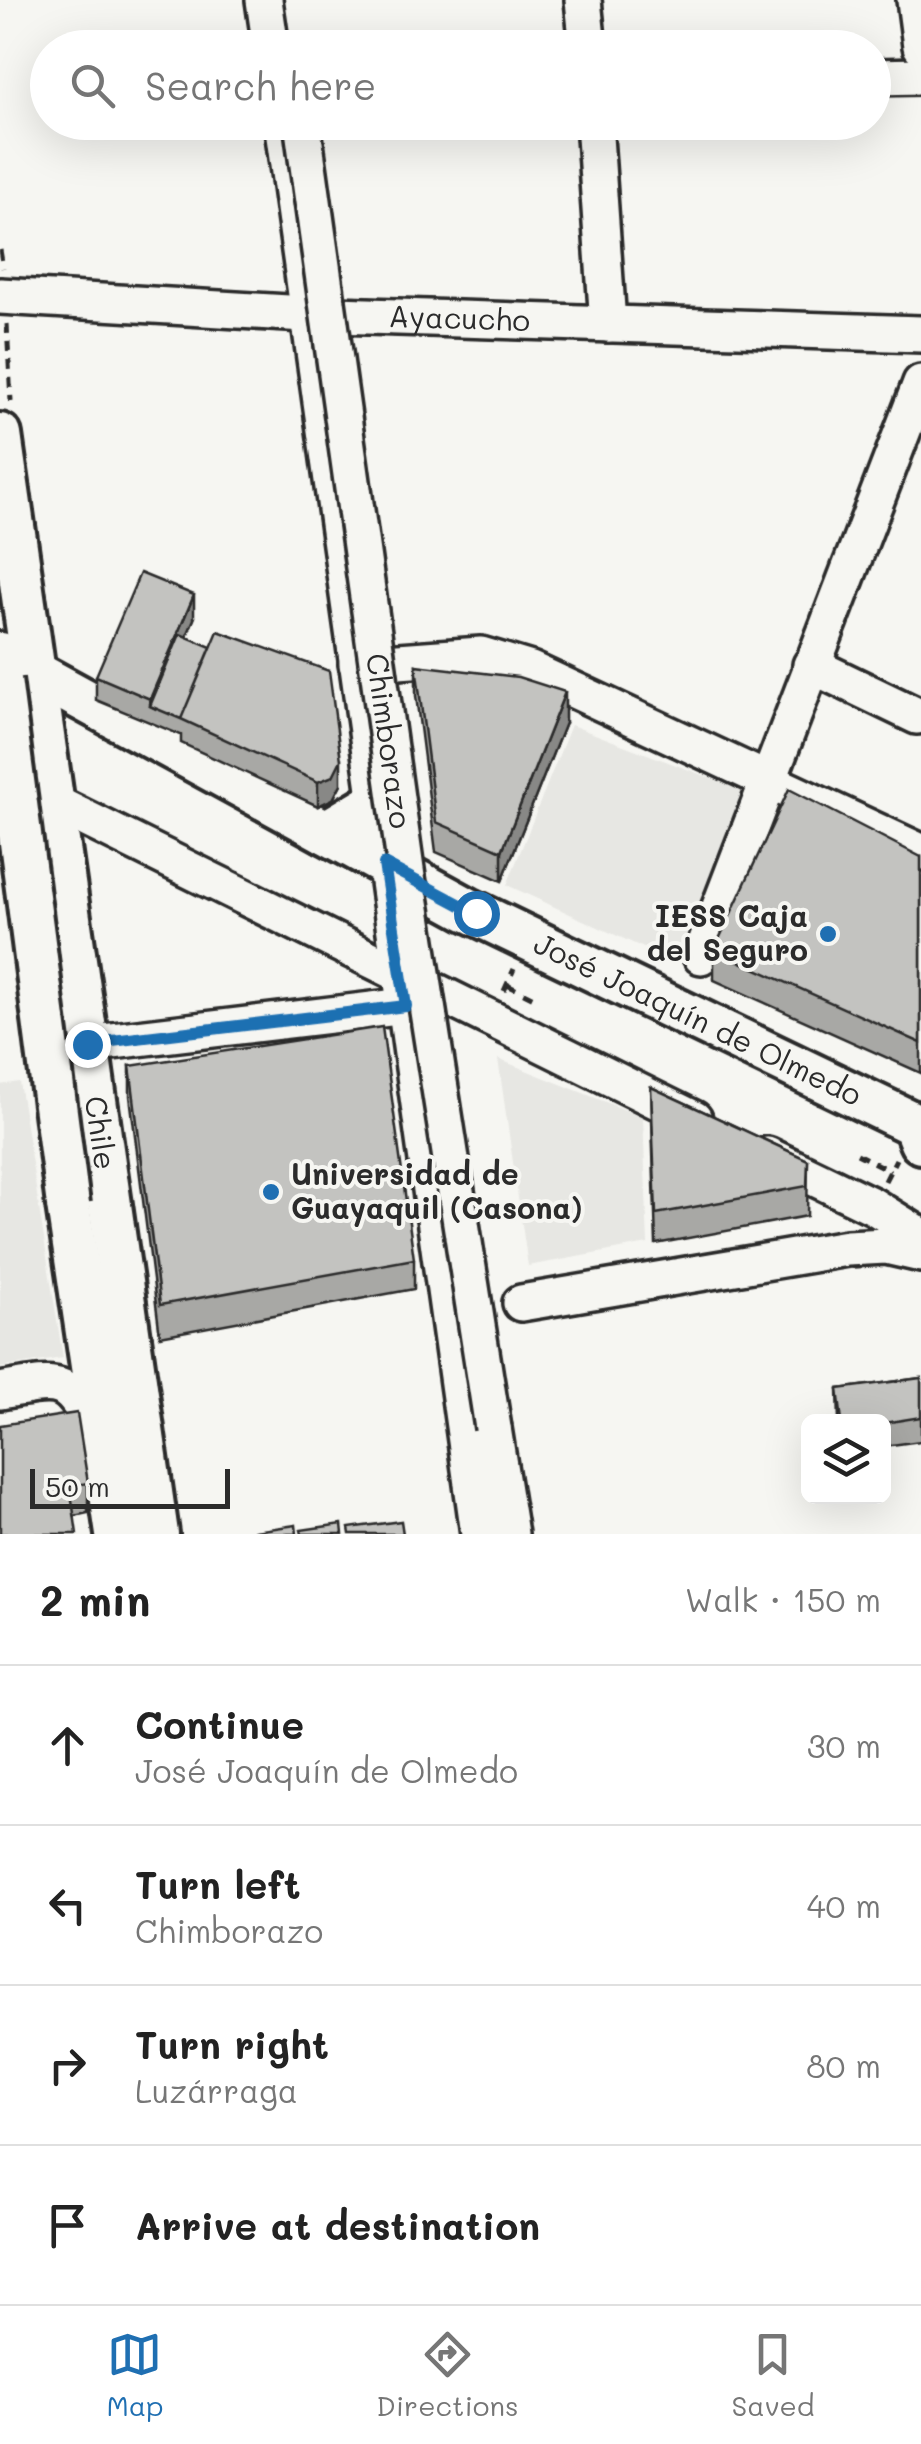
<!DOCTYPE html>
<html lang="en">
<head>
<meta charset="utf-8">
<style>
	body { margin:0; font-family:Mali,sans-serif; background:#f6f6f6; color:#222 }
	.controls { position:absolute; right:30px; bottom:30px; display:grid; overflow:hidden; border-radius:15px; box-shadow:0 10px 40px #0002 }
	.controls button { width:90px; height:90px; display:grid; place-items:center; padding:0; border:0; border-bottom:2px solid #e0e0e0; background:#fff; color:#222; font:50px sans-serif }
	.scale { position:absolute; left:30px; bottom:25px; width:200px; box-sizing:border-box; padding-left:10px; border:5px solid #2b2b2b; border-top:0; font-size:28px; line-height:35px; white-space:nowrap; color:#2b2b2b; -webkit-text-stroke:8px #f6f6f2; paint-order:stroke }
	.stop { position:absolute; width:30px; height:30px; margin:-22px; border:8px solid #1f6fb2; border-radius:50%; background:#fff }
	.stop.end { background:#1f6fb2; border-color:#fff; box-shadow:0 2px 10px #0008 }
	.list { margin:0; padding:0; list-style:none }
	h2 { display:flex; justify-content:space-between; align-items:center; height:130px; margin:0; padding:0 40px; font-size:42px }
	h2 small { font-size:32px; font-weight:400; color:#767676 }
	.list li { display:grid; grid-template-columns:65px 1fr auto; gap:30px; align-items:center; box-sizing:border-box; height:160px; padding:0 40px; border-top:2px solid #e0e0e0 }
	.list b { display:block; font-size:38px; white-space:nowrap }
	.list p { margin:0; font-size:32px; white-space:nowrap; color:#767676 }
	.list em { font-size:32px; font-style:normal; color:#767676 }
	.icon { flex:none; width:55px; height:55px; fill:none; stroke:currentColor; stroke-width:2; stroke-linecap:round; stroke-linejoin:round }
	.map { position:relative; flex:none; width:921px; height:1534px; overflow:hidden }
	.search { position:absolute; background:#fff; box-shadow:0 10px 40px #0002; left:30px; right:30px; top:30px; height:110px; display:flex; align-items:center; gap:25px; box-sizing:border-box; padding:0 35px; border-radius:55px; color:#767676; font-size:38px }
	.sheet { height:770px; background:#fff }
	nav { display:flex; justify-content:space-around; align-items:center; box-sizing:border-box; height:140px; border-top:2px solid #e0e0e0; background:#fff; font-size:28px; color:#767676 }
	nav a { display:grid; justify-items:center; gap:5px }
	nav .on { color:#1f6fb2 }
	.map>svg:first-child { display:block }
	.built { fill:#e7e7e3 }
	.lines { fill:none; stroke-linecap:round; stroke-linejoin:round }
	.minor-casing { stroke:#2b2b2b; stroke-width:42 }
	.major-casing { stroke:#2b2b2b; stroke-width:50 }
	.path { stroke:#2b2b2b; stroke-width:5; stroke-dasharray:10 8; stroke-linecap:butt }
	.minor { stroke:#f6f6f2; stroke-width:35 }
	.major { stroke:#f6f6f2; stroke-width:42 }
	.minor-bridge-casing { stroke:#2b2b2b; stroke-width:42; stroke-linecap:butt }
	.major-bridge-casing { stroke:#2b2b2b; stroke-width:50; stroke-linecap:butt }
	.minor-bridge { stroke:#f6f6f2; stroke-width:35 }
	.major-bridge { stroke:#f6f6f2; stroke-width:42 }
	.wall { fill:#a8a8a5; stroke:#2b2b2b; stroke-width:2.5 }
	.shaded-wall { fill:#888886; stroke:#2b2b2b; stroke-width:2.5 }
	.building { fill:#c3c3c0; stroke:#2b2b2b; stroke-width:2.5 }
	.route { stroke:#1f6fb2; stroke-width:12 }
	.poi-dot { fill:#1f6fb2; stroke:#f6f6f2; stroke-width:4 }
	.labels { text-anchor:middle; stroke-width:8; stroke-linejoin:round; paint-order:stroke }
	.street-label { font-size:30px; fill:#2b2b2b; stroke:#f6f6f2 }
	.poi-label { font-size:30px; font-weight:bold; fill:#2b2b2b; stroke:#f6f6f2; text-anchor:end }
</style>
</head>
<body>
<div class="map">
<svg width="921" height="1534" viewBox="0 0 921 1534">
	<rect width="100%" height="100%" fill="#f6f6f2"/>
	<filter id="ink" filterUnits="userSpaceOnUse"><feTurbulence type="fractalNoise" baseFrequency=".01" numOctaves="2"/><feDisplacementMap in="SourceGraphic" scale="20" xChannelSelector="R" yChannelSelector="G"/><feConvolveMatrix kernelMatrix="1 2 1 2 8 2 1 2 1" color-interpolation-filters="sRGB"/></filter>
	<g filter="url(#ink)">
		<path class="built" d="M571,725l176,67 -73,170 -167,-77z
			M498,1059l145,58 5,127 -120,22z
			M19,1082l44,276 -63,10v-283z"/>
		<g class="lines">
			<g class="minor-casing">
				<g id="minor">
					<path d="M264,0l7,48"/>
					<path d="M583,0l5,48"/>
					<path d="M915,0l6,46"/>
					<path d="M874,77l47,-1"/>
					<path d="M282,122l197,1412"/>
					<path d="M594,122l14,202"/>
					<path id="s1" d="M0,296l305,18 616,20"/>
					<path d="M357,664l124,-9 50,15 390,182"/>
					<path d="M811,665l106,51"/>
					<path d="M32,792l662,327"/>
					<path d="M701,956l220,-573"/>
					<path d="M87,1044l319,-38"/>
					<path d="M767,1155l106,51 48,30"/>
					<path d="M521,1303l326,-55 39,-2 35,8"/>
					<path d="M0,1391c67,-12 65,-13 100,46"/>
					<path d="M493,1428l17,106"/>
				</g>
			</g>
			<g class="major-casing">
				<g id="major">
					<path id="s2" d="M0,435l157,1099"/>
					<path id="s3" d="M0,654l467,255 447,215 7,18"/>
					<path d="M326,832l50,-30"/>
					<path d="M68,1205l49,329"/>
				</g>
			</g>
			<path class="path" d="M0,250l3,18
				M7,324l4,78
				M507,985l27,13
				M504,991l10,-22
				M857,1154l33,17
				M885,1181l11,-22"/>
			<use href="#minor" class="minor"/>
			<use href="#major" class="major"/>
			<g class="minor-bridge-casing">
				<g id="minor-bridge">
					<path id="s4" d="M302,122l105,755 86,551"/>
				</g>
			</g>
			<g class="major-bridge-casing">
				<path id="major-bridge" d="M0,680l68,525"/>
			</g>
			<use href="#minor-bridge" class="minor-bridge"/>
			<use href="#major-bridge" class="major-bridge"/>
		</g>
		<path class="wall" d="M194,619l-8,17 155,148 -8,15 -15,7 -137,-63v-8l-85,-35v-24z
			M416,665l149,58 -63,158 -66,-29 -20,-156z
			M921,857v216l-207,-93v-30z
			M130,1066l284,193v30l-254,47 -30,-240z
			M651,1087l157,73 -1,56 -151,28z
			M921,1378v63l-37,5v-24h-45l-1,-33z
			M0,1425l88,58v30l-14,3z"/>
		<path class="shaded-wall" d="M194,595v24l-38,90 -6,-3v-7z
			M565,692v31l-63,158v-30z
			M341,760v24l-8,15 -15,7v-24z"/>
		<path class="building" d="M140,573l54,22 -44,104 -54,-23z
			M218,631l111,40 12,89 -8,16 -15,6 -137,-63z
			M180,634l31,13 -30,72 -31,-13z
			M416,665l102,12 47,15 -63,159 -66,-29z
			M789,789l132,68v186l-207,-93z
			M382,1027l32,232 -254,46 -30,-239z
			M651,1087l157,73 -1,26 -151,28z
			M921,1378v39l-37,6v-1h-42l-4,-33z
			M77,1413l11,70 -18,3 7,48h-77v-109z
			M401,1521l2,13h-53l-1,-6z
			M342,1524l1,10h-41l-1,-4z
			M296,1525l1,9h-63z"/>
	</g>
	<g class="lines" filter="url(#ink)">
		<path class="route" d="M87,1044l319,-38 -22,-142 92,49"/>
	</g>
	<g class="poi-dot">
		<circle cx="828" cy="934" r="10"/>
		<circle cx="271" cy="1192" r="10"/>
	</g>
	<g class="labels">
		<g class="street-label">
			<text dy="10" stroke="none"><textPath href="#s1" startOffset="460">Ayacucho</textPath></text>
			<text dy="10" stroke="none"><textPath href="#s4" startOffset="625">Chimborazo</textPath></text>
			<text dy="10" stroke="none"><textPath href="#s3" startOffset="788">José Joaquín de Olmedo</textPath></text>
			<text dy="10" stroke="none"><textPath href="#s2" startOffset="705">Chile</textPath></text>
		</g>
		<g class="poi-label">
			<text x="808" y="927">IESS Caja<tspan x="808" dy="34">del Seguro</tspan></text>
			<text x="291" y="1185" text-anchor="start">Universidad de<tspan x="291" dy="34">Guayaquil (Casona)</tspan></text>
		</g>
	</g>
</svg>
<div class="controls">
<button><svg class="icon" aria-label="layers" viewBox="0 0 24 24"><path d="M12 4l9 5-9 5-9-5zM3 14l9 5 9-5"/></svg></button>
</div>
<div class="scale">50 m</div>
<div class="stop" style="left:476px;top:913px"></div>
<div class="stop end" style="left:87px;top:1044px"></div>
<div class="search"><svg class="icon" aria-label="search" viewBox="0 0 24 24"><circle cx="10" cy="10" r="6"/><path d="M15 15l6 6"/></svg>Search here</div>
</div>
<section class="sheet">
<h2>2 min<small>Walk · 150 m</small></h2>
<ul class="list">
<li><svg class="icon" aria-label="ahead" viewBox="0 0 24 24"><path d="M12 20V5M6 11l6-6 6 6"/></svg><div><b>Continue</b><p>José Joaquín de Olmedo</p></div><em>30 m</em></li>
<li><svg class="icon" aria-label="left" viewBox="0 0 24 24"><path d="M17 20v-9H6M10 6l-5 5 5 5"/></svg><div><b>Turn left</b><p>Chimborazo</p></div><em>40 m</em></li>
<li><svg class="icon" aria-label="right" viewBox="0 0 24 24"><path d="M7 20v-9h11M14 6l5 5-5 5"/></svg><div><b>Turn right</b><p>Luzárraga</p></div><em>80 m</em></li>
<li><svg class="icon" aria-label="arrive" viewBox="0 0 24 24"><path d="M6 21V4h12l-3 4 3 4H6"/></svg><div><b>Arrive at destination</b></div></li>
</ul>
</section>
<nav>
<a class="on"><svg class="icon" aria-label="map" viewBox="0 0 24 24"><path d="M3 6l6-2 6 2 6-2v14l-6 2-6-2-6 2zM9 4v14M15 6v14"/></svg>Map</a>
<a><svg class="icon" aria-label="directions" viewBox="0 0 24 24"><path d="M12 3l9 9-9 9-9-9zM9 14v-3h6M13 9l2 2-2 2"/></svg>Directions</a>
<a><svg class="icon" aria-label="saved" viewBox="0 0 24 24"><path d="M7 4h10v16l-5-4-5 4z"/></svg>Saved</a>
</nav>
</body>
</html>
